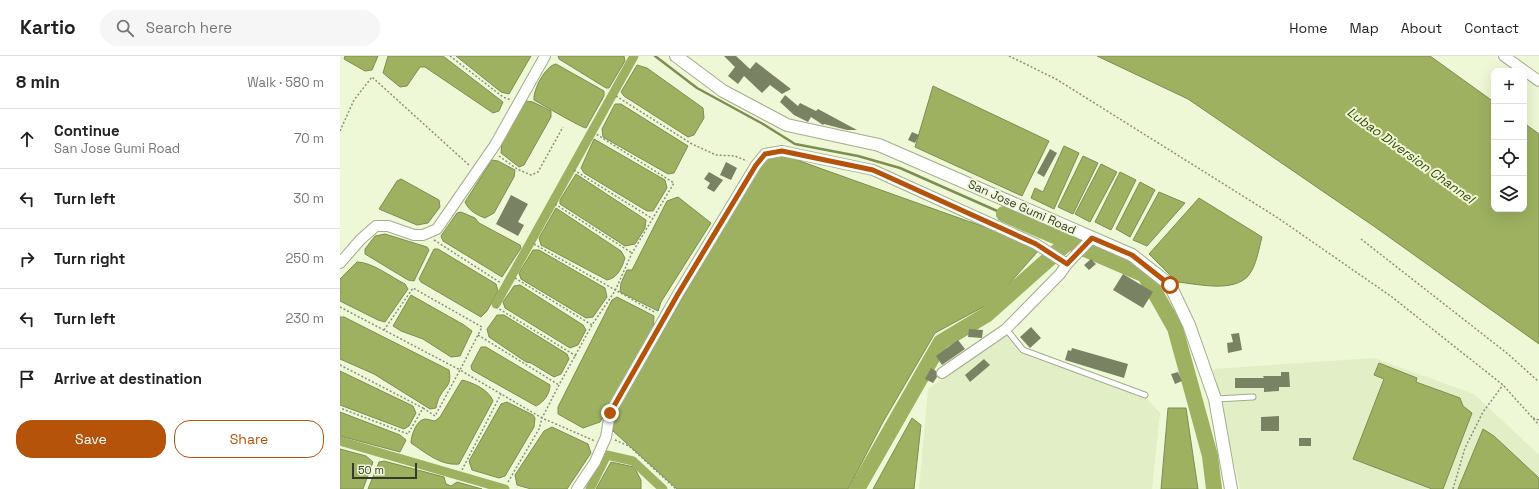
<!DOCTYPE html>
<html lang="en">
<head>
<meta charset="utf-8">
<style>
	body { margin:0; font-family:"Space Grotesk",sans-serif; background:#f6f6f6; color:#222 }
	.controls { position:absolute; right:12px; top:12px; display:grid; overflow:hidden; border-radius:8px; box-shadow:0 4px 16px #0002 }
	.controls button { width:36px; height:36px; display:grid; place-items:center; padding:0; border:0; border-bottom:1px solid #e0e0e0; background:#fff; color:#222; font:20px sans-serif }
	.scale { position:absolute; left:12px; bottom:10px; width:65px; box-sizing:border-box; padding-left:4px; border:2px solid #363a2d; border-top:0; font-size:11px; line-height:14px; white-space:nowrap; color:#363a2d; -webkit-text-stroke:3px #eef8d6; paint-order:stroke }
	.stop { position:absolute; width:12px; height:12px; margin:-9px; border:3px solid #b45309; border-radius:50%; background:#fff }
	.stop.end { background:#b45309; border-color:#fff; box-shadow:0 1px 4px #0008 }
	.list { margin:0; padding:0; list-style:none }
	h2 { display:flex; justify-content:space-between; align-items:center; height:52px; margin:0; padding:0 16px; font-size:17px }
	h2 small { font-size:13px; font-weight:400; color:#767676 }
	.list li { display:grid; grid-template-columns:26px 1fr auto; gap:12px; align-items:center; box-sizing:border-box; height:60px; padding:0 16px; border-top:1px solid #e0e0e0 }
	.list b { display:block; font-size:15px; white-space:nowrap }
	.list p { margin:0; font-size:13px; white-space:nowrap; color:#767676 }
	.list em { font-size:13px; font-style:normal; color:#767676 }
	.actions { display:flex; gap:8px; padding:12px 16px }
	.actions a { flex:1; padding:9px 0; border:1px solid #b45309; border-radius:16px; text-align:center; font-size:14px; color:#b45309 }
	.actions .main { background:#b45309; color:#fff }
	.icon { flex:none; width:22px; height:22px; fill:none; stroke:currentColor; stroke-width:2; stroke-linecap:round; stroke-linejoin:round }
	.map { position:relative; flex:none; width:1199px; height:433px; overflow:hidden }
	header { display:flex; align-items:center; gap:24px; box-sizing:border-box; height:56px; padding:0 20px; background:#fff; border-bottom:1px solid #e0e0e0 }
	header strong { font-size:19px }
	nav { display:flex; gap:22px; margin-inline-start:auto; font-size:14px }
	.search { width:280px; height:36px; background:#f6f6f6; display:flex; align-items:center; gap:10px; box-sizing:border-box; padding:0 14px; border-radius:22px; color:#767676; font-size:15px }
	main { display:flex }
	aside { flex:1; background:#fff }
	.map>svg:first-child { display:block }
	.built { fill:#e2eec5 }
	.water { fill:#9db161; stroke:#7e8d51 }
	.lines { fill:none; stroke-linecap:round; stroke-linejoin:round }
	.stream { stroke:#7e8d51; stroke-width:2.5 }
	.canal { stroke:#9db161; stroke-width:9 }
	.river { stroke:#9db161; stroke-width:16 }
	.building { fill:#7a8264 }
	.service-casing { stroke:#a4ad8d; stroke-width:7 }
	.minor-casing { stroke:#a4ad8d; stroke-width:12 }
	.tertiary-casing { stroke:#a4ad8d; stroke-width:14 }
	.path { stroke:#8a917b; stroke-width:1.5; stroke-dasharray:2 2; stroke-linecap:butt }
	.service { stroke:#fff; stroke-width:5 }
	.minor { stroke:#fff; stroke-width:10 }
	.tertiary { stroke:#fff; stroke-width:12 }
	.route { stroke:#b45309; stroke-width:5 }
	.labels { text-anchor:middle; stroke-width:4; stroke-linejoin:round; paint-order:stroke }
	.street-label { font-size:12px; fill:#363a2d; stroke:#eef8d6 }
	.water-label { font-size:13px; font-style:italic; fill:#3b470a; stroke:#eef8d6 }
</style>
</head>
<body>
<header>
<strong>Kartio</strong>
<div class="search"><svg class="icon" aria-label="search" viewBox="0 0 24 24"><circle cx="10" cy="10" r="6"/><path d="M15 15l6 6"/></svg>Search here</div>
<nav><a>Home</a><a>Map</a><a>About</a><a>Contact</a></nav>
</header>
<main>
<aside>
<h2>8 min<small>Walk · 580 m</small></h2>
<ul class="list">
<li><svg class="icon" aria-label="ahead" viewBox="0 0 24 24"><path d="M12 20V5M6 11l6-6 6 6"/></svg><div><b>Continue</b><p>San Jose Gumi Road</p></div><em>70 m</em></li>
<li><svg class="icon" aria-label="left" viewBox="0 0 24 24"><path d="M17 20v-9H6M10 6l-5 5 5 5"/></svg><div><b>Turn left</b></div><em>30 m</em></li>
<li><svg class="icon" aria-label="right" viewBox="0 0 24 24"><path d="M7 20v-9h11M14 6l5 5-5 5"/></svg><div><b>Turn right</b></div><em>250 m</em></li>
<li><svg class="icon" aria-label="left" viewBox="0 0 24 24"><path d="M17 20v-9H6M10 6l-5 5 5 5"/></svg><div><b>Turn left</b></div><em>230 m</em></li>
<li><svg class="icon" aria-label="arrive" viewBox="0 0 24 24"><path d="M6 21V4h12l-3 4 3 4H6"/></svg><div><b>Arrive at destination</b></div></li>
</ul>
<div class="actions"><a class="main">Save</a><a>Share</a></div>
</aside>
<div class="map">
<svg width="1199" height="433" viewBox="0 0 1199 433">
	<rect width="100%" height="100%" fill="#eef8d6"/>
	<path class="built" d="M664,277l16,20 125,44 6,6 9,10 -8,76h-233l9,-100z
		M1034,302l100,36 65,61v34h-299l-27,-120z"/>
	<path class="water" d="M5,0h33l-6,14 -7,1 -21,-12z
		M48,0h55l60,46 -4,9 -6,2 -68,-46h-5l-13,19 -7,1 -17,-14z
		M116,0h75l-22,38 -8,-2z
		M218,0h66l1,5 -16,27h-3l-47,-29z
		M757,0h333l64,46v107h30v-86l15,11v210l-164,-117 -187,-128z
		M216,8l48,27v5l-18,32c-4,0 -45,-24 -52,-28 -1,-10 11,-34 22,-36z
		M297,9l10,3 56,40 1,10 -10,17 -6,2 -64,-41 -3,-4z
		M593,30l116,55 -27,55 -107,-49z
		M186,45l7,1 18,9v6l-27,48 -5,2 -18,-14 1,-11z
		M275,48h6l67,42 -14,27 -6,1 -65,-37 -1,-8z
		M254,83l71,41 2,8 -14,23h-6l-63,-38 -3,-5z
		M724,90l15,7 -25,56 -23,-11 4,-10 8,4z
		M443,99l246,88 10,7 -45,51 -59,32 -52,89 -35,67h-171l-64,-58 1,-16 145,-248 8,-9z
		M743,100l15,7 -25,51 -15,-7z
		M152,104l6,1 17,9 -1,7 -20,36 -9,5c-8,-3 -16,-7 -20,-16z
		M761,108l16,8 -27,50 -15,-8z
		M780,116l16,8 -25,50 -16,-8z
		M236,118l70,46 -1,8 -10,16 -10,2 -65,-42v-4z
		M61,123l38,21 1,7 -12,16 -11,2 -38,-16 18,-28z
		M800,126l15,8 -25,47 -14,-8z
		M819,136l26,11 -38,43 -14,-6z
		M338,141l33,26 -50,79 -3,9 -38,-19 1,-9 6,-13h5l35,-69z
		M859,142l63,39c-3,11 -5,24 -10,33 -12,25 -53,14 -75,12l-28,-28z
		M216,152l65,43 4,7c-3,9 -7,20 -18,22l-66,-35 -2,-7z
		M121,156l14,6 4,5 41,22 1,3 -19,29 -59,-36 -2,-5 16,-23z
		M45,178l42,13 2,3 -15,31 -6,-1 -43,-26v-5l10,-13z
		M94,193h4l58,35 2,7 -11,20 -6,6 -60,-35 -2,-3z
		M193,194h6l66,38 2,9 -14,20 -7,1 -65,-39 -2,-6z
		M17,206c15,0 34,15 48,22l3,5 -23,33 -7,-2 -38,-19v-22z
		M180,229l63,40 3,5 -8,15 -8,3 -65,-40 -2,-6 11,-16z
		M71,239l53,30 8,6 -12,25 -9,1 -28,-18 -22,-8 -8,-5z
		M277,241l37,19 -1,14 -53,92 -17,6 -25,-14v-7l54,-107z
		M157,259h7l63,39 2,5 -8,15 -7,3 -23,-14 -5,-1 -37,-25 -2,-8z
		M0,261h4l105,53c3,16 -3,15 -9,26 -2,3 -3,8 -4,12l-6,1 -56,-35 -34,-15z
		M141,291h5l64,38c0,9 -6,17 -14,21l-64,-36 -1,-4z
		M1039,307l38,15 -1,4 44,16 3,8 9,7 -29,76h-11l-79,-30 31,-80 -10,-4z
		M0,315l73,35 3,7 -7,13 -5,3 -64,-24z
		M122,324c12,3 27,10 31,21l-34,63c-18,2 -33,-11 -48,-21 0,-7 5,-23 14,-24 3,0 8,2 10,2l5,-4z
		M167,346l26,13 2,3 -1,9 -29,49 -6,2 -27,-8 -3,-9 32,-57z
		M828,352h18l12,81h-37z
		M0,356l60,23 6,5 -6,12 -60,-16z
		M572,362l9,7 -7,64h-41z
		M212,371l36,17 3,9 -24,36h-36l-14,-4 -2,-10 29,-44z
		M1143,373l11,7 45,42v11h-81z
		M0,393l26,7 7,6 -10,27h-23z
		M44,405l60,16 2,7 5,2 6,-4 25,7h-114l11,-27z
		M271,406l23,5 7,13v9h-45z"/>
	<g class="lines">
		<path class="stream" d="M315,0l42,32 66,36 32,20 63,12 42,12 104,46"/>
		<path class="canal" d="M156,248l138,-248
			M0,385l165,48
			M250,433l17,-34 26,6 30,28"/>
		<path class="river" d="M664,158l141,61 30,53 35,128 4,33
			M517,433l84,-147 45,-27 82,-73"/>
	</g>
	<path class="building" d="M384,0h12l14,13 6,-7 35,27 -9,5 -12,-9 -8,8 -18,-17 -6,8 -10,-8 7,-9z
		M445,39l13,11 2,-3 16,8 2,-2 39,21h-10l-23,-6 -1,1 -12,-8 -3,5 -14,-7 -14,-13z
		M572,76l7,3 -4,8 -7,-3z
		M710,93l7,4 -13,24 -7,-4z
		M386,106l11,6 -6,12 -11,-5z
		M369,116l14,8 -9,12 -7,-4 3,-5 -6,-4z
		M171,139l17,9 -10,18 6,3 -6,11 -22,-12z
		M751,203l5,5 -7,6 -5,-5z
		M783,218l30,18 -10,16 -30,-18z
		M691,271l10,11 -11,10 -10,-11z
		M629,273l14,1 -1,8 -14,-1z
		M899,277l3,17 -14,3 -1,-10 6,-1 -2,-8z
		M618,284l7,9 -23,16 -6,-9z
		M732,292l56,16 -4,14 -59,-18 3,-10 3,1z
		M644,303l6,6 -20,17 -5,-7z
		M591,312l5,3 1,6 -4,6 -8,-4z
		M838,316l4,9 -7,3 -4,-10z
		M941,316h8l1,15h-11v4l-15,1v-4h-29v-10h29l-1,-2h18z
		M939,360v15h-18v-14z
		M959,382h12v8h-12z"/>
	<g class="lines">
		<g class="service-casing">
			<path id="service" d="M666,273l17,21 122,45
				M876,343l37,-2"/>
		</g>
		<g class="minor-casing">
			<path id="minor" d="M1164,0l35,25
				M0,207l21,-24 15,-13h12l26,9h9l14,-6 58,-84 50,-89
				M602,317l64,-44 54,-55 7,-10 25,-26
				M237,433l18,-27 11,-25 4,-24 68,-119 78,-129 9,-11 17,-3 91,19 163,74 31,20"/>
		</g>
		<g class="tertiary-casing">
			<path id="tertiary" d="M336,0l47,35 64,34 92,20 253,110 38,30 19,40 26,74 16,90"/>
		</g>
		<path class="path" d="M110,0l53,41 8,3
			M669,0l47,23 222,139 114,79 111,88 36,40
			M276,40l76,48 24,11 19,1 12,5
			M0,75l14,-31 18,-23 98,89
			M159,100l18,13 14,6 7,-3 25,-45
			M234,114l79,49
			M215,148l77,49
			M1021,183l147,115 31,28
			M94,184l67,43
			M194,188l122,69
			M175,222l77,47
			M0,251l120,63 -25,46 -12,-8
			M156,251l80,49
			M44,274l29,-42 69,39 -22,43 82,48 53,23
			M138,279l81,50
			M0,309l83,43 -15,26 -68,-26
			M1193,362l6,2
			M275,384l14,6 47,43
			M122,414l39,-76
			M168,426l31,-53 3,-11 17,-33 33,-60 23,-34 17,-38 42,-70 -78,-49
			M1113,433l12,-41 18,-36 20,-27"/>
		<use href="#service" class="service"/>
		<use href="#minor" class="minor"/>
		<use href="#tertiary" class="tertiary"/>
	</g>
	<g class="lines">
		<path class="route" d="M270,357l68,-119 78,-129 9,-11 17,-3 91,19 163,74 31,20 25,-26 40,17 38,30"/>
	</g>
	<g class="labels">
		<g class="street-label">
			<text transform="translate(682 151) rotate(24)" y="4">San Jose Gumi Road</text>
		</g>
		<g class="water-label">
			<text transform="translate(1071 99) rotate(36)" y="5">Lubao Diversion Channel</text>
		</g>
	</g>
</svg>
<div class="controls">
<button>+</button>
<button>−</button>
<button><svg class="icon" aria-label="locate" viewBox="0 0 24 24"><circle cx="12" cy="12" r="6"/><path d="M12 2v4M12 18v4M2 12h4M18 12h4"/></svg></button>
<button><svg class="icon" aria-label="layers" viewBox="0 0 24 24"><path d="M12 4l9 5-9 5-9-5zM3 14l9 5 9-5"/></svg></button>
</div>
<div class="scale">50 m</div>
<div class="stop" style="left:830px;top:229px"></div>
<div class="stop end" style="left:270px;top:357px"></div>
</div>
</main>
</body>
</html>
